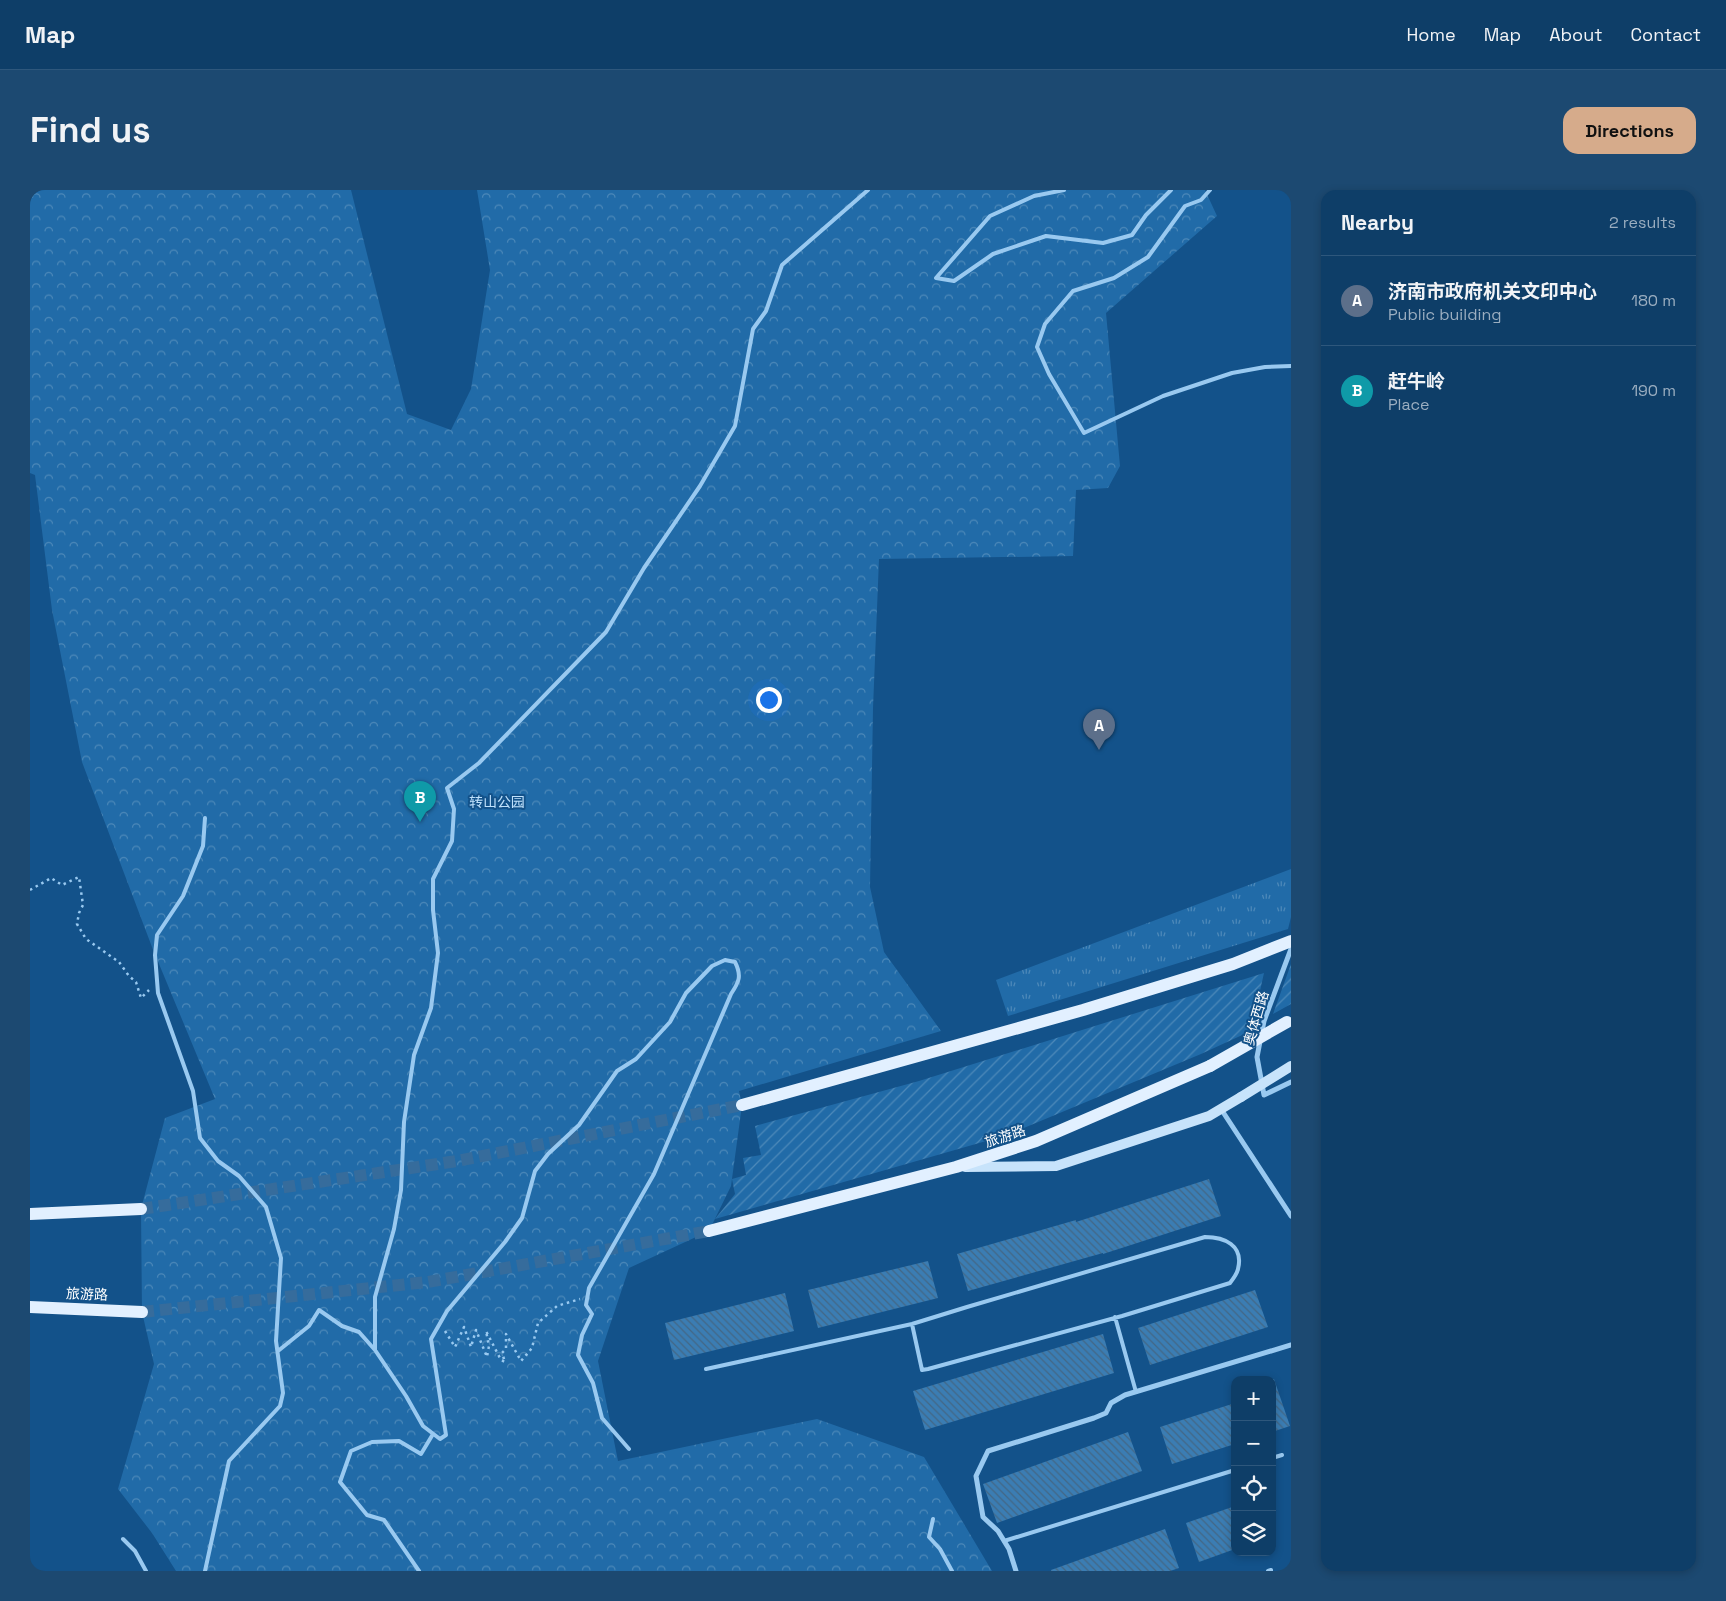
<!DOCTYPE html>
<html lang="en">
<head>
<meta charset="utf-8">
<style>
	body { margin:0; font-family:"Space Grotesk","Noto Sans SC",sans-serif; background:#1c4971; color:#f1f3f6 }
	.controls { position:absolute; right:15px; bottom:15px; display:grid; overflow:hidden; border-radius:10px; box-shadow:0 2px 8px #0003 }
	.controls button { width:45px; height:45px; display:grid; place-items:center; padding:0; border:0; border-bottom:1px solid #2e577c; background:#0e3e68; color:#f1f3f6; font:25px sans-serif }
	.you { position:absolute; left:738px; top:509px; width:18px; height:18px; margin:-12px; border:4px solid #fff; border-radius:50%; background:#1a73e8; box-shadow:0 0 0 8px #1a73e833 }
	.badge { display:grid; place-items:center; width:32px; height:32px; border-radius:50%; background:#d6ab8b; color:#fff; font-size:16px; font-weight:700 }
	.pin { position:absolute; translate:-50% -41px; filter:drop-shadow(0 1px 2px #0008) }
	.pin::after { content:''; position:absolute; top:26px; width:18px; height:15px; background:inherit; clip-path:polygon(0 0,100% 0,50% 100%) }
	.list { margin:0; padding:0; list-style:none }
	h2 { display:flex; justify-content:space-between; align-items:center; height:65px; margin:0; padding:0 20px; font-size:21px }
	h2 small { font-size:16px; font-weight:400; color:#9baec0 }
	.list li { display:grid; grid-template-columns:32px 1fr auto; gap:15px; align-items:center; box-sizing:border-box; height:90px; padding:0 20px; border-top:1px solid #2e577c }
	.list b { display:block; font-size:19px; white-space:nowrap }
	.list p { margin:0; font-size:16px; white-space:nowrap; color:#9baec0 }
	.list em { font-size:16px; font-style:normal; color:#9baec0 }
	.icon { flex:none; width:28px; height:28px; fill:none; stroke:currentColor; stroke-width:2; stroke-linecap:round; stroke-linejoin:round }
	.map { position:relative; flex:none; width:1261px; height:1381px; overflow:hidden; border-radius:15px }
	header { display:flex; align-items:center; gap:30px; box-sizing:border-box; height:70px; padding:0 25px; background:#0e3e68; border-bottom:1px solid #2e577c }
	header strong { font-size:24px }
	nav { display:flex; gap:28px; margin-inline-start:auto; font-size:18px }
	.intro { display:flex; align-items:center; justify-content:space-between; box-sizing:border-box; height:120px; padding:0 30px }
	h1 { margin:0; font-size:35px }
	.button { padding:12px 22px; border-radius:15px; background:#d6ab8b; color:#111; font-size:18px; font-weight:700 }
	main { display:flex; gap:30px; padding:0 30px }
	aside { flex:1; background:#0e3e68; border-radius:15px; box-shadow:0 2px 8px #0003 }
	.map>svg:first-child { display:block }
	.forest { fill:url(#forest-crowns) }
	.park { fill:url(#park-tufts) }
	.garden { fill:url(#garden-furrows) }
	.building { fill:url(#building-back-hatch) }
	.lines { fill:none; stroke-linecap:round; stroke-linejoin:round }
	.primary-tunnel { stroke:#366c9c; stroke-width:12; stroke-dasharray:12 6; stroke-linecap:butt }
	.path { stroke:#99c9f0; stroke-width:2.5; stroke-dasharray:2.5 4; stroke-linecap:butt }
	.lane { stroke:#99c9f0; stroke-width:4 }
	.street { stroke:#99c9f0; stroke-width:5 }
	.secondary { stroke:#c7e3fb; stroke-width:10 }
	.primary { stroke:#e2f0ff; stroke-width:12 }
	.secondary-bridge { stroke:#c7e3fb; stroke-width:10 }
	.primary-bridge { stroke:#e2f0ff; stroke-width:12 }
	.labels { text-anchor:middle; stroke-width:4; stroke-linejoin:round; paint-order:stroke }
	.park-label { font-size:14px; fill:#bfe1fc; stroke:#13528a }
	.street-label { font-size:14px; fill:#fff; stroke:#13528a }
</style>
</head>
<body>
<header>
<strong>Map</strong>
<nav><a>Home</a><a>Map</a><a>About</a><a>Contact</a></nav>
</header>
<div class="intro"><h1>Find us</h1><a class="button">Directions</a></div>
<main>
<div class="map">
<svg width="1261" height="1381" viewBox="0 0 1261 1381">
	<defs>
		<pattern id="forest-crowns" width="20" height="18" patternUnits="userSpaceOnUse" patternTransform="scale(1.25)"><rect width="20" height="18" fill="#216ba8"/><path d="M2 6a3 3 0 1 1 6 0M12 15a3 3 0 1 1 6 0" fill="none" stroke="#4d89b9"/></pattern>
		<pattern id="park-tufts" width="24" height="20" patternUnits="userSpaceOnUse" patternTransform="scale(1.25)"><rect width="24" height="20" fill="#216ba8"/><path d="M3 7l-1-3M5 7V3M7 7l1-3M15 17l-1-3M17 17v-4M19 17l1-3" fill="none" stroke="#4d89b9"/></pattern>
		<pattern id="garden-furrows" width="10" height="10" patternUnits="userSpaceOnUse" patternTransform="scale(1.25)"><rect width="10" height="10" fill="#216ba8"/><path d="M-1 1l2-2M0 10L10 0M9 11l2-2" fill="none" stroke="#4d89b9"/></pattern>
		<pattern id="building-back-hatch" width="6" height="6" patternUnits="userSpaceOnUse" patternTransform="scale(1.25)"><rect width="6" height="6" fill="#3b7db3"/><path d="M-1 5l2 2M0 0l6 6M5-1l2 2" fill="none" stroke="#436785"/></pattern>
	</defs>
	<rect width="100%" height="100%" fill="#13528a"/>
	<path class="forest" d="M0,0h321l56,224 44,16 20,-41 19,-119 -13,-80h728l12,26 -111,97 14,153 -12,22 -32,2 -3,66 -194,3 -6,149 -3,179 14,65 57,79 -202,60 3,14 -11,81 -22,45 -80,37 -31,93 20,100 199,-42 107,38 68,114h-816l-24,-38 -34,-44 36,-125 -12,-52 -1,-103 24,-91 50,-19 -63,-152 -70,-185 -30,-152 -17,-135 -5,-2z"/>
	<path class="park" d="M1261,679v48l-3,12 -280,87 -12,-36z"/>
	<path class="garden" d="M1261,774v40l-18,10z
		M1234,783l-13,58 -50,23 -194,81 -292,84 20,-25 -3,-15 14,-4 -3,-17 18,-3 -6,-29 164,-45z"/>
	<path class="building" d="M1179,989l12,37 -118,38v-1l-135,38 -11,-37 119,-34v2z
		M898,1071l10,37 -120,30 -10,-38z
		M1225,1100l13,37 -118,38 -12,-37z
		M755,1103l9,38 -120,29 -9,-37z
		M1073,1144l11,39 -189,57 -12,-39z
		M1242,1189h2l16,47 -18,6z
		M1205,1213v41l-63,20 -12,-37z
		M1098,1242l14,39 -145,52 -14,-39z
		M1205,1316v43l-36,13 -13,-39z
		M1135,1339l14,39 -9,3h-119v-1z"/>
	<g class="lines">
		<path class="primary-tunnel" d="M111,1019l316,-48 285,-56
			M112,1122l286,-30 281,-51"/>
		<path class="path" d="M0,700l21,-12 11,7 17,-8 4,28 -4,8 -2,11 9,15 33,23 10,14 7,6 5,16 8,-8
			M415,1141l10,16 9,-20 7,20 5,-17 11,27 2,-11 -3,-15 15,29 4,2 -3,-9 4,-4v-15l15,27 11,-13 6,-25 19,-17 23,-7"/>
		<path class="lane" d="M1034,0l-30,6 -44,20 -54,62 18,3 39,-27 53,-18 57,7 29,-8 14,-20 25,-25
			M1180,0l-9,10 -16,6 -37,51 -34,21 -41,13 -28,33 -8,23 12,27 35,59 79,-37 69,-23 33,-6 26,-1
			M175,628l-2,28 -20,50 -26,39 -2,20 3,38 35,98 7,47 18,23 21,15 27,31 15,51 -5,83 7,52 -3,13 -51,55 -24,110
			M1085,1127l21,75
			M345,1160v-53l19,-68 7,-39 3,-68 10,-67 17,-47 7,-55 -5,-43v-31l19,-38 2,-32 -7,-21 32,-25 127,-131 38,-64 56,-82 35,-60 18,-97 13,-18 16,-46 86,-75
			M248,1161l31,-25 10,-16 23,16 17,6 16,18 31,46 17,30 17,13 6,-4 -15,-96 16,-28 58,-69 17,-24 13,-47 13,-17 31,-29 38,-54 19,-12 34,-37 16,-29 26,-27 13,-6 10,2c7,14 4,20 -4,32l-77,180 -65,114 -3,17 6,9 -10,21 -4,20 15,28 9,35 27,31
			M676,1179l206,-45 55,-17 238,-70c19,0 39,8 33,32 -1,5 -5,10 -8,14l-108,33 -194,53 -6,1 -10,-46
			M1242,1268l10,-3
			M903,1329l-4,18 11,12 12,22
			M93,1349l12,12 11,20
			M974,1351l231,-71
			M389,1381l-35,-51 -17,-5 -27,-33 11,-31 21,-9 27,-1 22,13 12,-20
			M1238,1381l3,-1"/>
		<path class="street" d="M1261,759l-27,72 -7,36 7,38 27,-13
			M1191,919l70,107
			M986,1381l-7,-22 -11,-18 -15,-14 -7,-41 12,-25 106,-33 12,-5 5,-10 14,-8 166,-50"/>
		<path class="secondary" d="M935,977l91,-1 153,-50 32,-19"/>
		<path class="primary" d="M712,915l341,-95 150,-46 58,-23
			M0,1024l111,-5
			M679,1041l247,-64 80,-26 174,-75
			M0,1117l112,5"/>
		<path class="secondary-bridge" d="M1211,907l50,-31"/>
		<path class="primary-bridge" d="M1180,876l77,-44"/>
	</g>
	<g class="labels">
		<g class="park-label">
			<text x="467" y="617">转山公园</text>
		</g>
		<g class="street-label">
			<text transform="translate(1226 828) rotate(-74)" y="5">奥体西路</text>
			<text transform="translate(975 946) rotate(-18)" y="5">旅游路</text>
			<text transform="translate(57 1104) rotate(2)" y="5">旅游路</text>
		</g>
	</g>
</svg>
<div class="controls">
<button>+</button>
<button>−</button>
<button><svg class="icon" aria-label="locate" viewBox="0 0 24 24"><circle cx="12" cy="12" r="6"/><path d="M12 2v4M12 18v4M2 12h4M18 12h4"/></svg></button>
<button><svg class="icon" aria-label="layers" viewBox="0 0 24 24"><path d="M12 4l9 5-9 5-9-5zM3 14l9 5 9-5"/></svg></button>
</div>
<div class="you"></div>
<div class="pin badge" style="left:1069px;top:560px;background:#5c6f8a">A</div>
<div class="pin badge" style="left:390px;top:632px;background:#0f9aa8">B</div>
</div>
<aside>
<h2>Nearby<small>2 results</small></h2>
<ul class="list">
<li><span class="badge" style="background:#5c6f8a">A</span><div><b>济南市政府机关文印中心</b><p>Public building</p></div><em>180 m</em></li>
<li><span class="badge" style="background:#0f9aa8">B</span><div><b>赶牛岭</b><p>Place</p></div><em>190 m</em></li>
</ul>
</aside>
</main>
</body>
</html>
